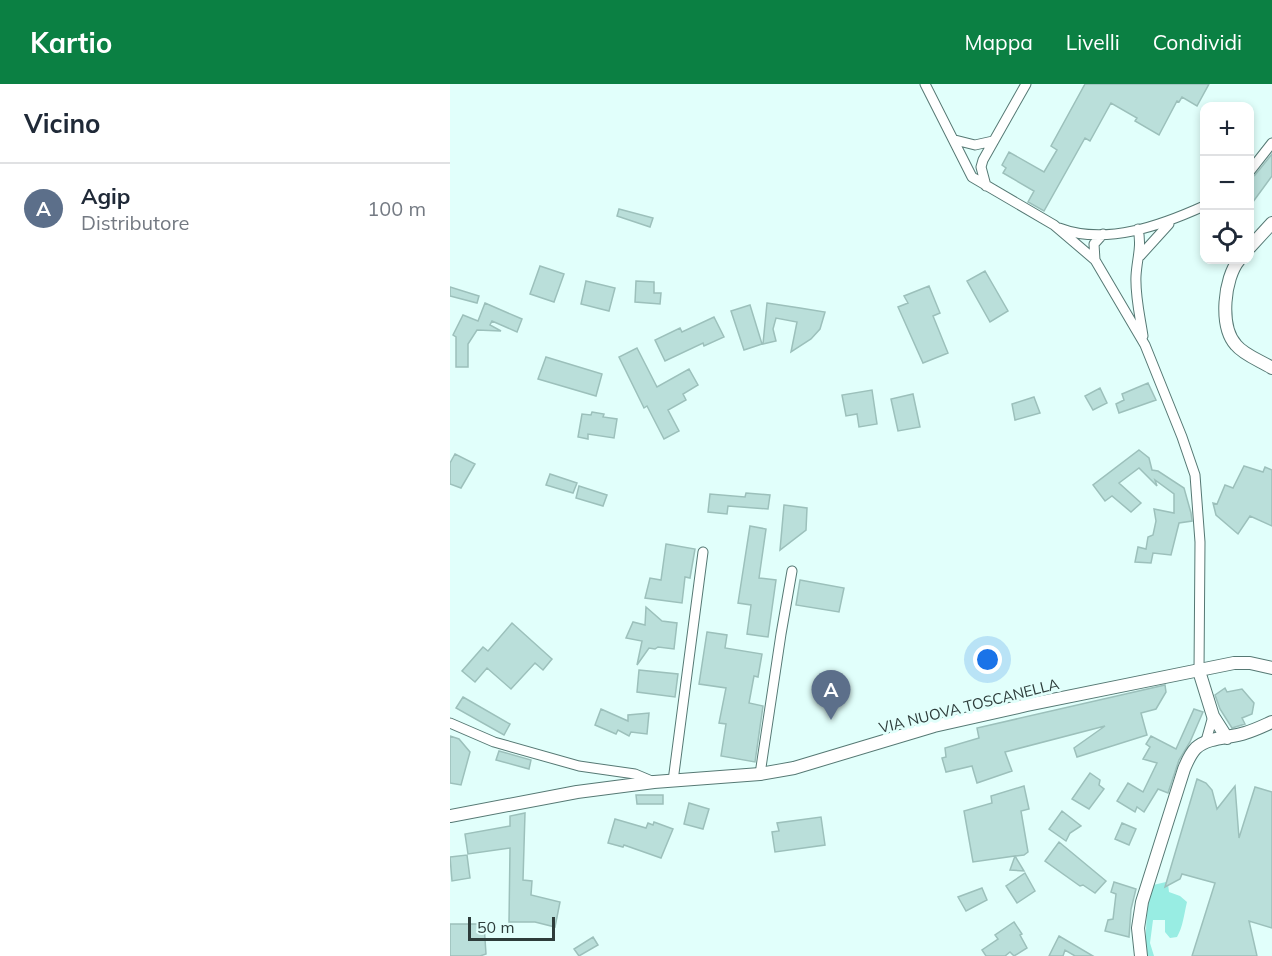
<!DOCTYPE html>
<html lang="it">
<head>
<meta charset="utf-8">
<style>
	body { margin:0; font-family:Mulish,sans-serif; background:#f6f6f7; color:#1f2937 }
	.controls { position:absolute; right:18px; top:18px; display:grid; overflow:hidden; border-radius:12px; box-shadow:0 3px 9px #0003 }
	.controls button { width:54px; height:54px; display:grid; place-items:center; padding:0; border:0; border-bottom:2px solid #e0e1e3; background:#fff; color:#1f2937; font:30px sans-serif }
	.scale { position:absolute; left:18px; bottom:15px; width:87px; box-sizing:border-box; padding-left:6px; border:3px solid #2d3c3a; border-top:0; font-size:16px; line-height:21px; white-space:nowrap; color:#2d3c3a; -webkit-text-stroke:4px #e1fffb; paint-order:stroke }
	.you { position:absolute; left:538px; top:576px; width:21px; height:21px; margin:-15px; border:4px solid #fff; border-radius:50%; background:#1a73e8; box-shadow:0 0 0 9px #1a73e833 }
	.badge { display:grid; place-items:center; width:39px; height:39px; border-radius:50%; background:#0b8043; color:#fff; font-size:20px; font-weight:700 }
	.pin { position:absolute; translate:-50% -50px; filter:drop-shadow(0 2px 3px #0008) }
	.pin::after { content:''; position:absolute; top:32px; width:21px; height:18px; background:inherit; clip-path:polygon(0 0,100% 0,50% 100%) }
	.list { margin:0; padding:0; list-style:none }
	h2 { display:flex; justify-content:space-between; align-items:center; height:78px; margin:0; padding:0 24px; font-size:26px }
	h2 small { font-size:20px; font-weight:400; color:#747a83 }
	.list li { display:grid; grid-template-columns:39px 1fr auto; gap:18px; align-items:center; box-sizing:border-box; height:90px; padding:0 24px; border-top:2px solid #e0e1e3 }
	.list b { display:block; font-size:22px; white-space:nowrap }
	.list p { margin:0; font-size:20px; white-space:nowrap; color:#747a83 }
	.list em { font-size:20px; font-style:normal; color:#747a83 }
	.icon { flex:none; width:33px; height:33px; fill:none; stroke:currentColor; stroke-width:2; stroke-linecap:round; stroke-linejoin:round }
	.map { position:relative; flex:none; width:822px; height:872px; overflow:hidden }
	header { display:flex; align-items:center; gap:36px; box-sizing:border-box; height:84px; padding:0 30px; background:#0b8043; color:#fff }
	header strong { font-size:28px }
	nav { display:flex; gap:33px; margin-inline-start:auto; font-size:21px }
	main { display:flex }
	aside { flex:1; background:#fff }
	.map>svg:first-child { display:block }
	.green { fill:#98ede3 }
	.building { fill:#badfda; stroke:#9cc0bb; stroke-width:1.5 }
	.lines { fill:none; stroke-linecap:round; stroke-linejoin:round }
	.street-casing { stroke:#567974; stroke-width:11 }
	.secondary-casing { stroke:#567974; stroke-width:14 }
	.street { stroke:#fff; stroke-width:9 }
	.secondary { stroke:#fff; stroke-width:12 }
	.labels { text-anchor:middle; stroke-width:6; stroke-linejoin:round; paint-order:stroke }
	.street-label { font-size:15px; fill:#2d3c3a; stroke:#e1fffb }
</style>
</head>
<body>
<header>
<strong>Kartio</strong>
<nav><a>Mappa</a><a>Livelli</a><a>Condividi</a></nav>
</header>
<main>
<aside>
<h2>Vicino<small></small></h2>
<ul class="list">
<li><span class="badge" style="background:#5c6f8a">A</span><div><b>Agip</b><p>Distributore</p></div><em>100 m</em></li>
</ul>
</aside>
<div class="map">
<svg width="822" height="872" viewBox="0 0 822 872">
	<rect width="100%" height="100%" fill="#e1fffb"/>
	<path class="green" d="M716,798l2,2 1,8 11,4 7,6c-3,12 -4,25 -10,35l-7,1 -5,-6v-12h-12l-3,23 4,13h-8c0,-25 -1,-47 7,-71z"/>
	<path class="building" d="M635,0h124l-12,22 -15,-9 -3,5 -2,-1 -18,34 -24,-14 2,-3 -26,-15 -21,38 -5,-3 -41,73 -16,-9 6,-11 -31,-18 3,-5 -4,-3 7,-13 35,20 13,-22 -6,-4z
		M822,70v22l-22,30v-27l5,-4z
		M169,125l34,9 -3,9 -33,-11z
		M90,182l24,8 -10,28 -24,-8z
		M535,187l23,40 -18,11 -23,-41z
		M136,197l29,7 -6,23 -28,-7z
		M186,197l18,1v11h7l-1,11 -25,-2z
		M479,202l11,27 -7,3 15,37 -25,10 -25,-56 10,-4 -4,-7z
		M0,203l29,9 -2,7 -27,-7z
		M35,219l37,16 -5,13 -25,-11 -2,4 11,6 -24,-1 -9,14v23h-12v-30l-3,-2 10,-20 15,6z
		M317,219l33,5 25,4 -5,17 -9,10 -20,13 6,-30 -21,-4 -3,11 3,12 -13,3z
		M300,221l12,39 -18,6 -13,-39z
		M264,233l10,20 -20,9 -1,-3 -38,18 -10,-21 25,-12 2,4z
		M187,264l20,39 32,-18 9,16 -15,9 3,6 -18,10 11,21 -15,8 -17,-33 -3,2 -25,-51z
		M96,273l56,17 -6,22 -58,-17z
		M698,299l8,17 -37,13 -3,-9 8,-4 -2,-6z
		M650,304l7,15 -14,7 -8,-14z
		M422,306l5,34 -18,3 -2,-13 -11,2 -4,-21z
		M463,310l7,33 -22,4 -7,-32z
		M584,313l6,16 -25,7 -3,-16z
		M142,328l12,2 -1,3 14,2 -3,19 -26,-4v5l-10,-2 4,-23 9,1z
		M689,366l10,8 3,12 6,1 26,17 7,25 1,8 -13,2 -8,32 -18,-2 -2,10 -16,-1 3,-15 8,2 2,-12 5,-2 3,-14 -2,-12 20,4v-19l-19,-14 2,6 -18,-18 -20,15 22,20 -10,9 -19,-16 -7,5 -12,-16z
		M5,370l20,10 -14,24 -11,-4v-21z
		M794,382l19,6 2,-5 7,3v56l-22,-10 -12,18 -22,-19 -3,-12 4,1 8,-19 8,3z
		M100,390l27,9 -4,10 -27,-8z
		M129,402l28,9 -4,11 -27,-8z
		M296,409l24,2 -2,14 -40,-3 -1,8 -19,-2 2,-18 35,3z
		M334,421l23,3 -1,22 -26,20z
		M300,442l16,3 -7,49 17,2 -8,57 -21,-3 4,-29 -13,-2z
		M216,460l29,5 -5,29 -5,-1 -3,26 -37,-5 5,-20 11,2z
		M350,496l44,8 -5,24 -43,-7z
		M196,523l16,14 15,2 -3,26 -16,-2 -3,2 -6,-1 -12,17 5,-24 -16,-3 7,-16 12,3z
		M62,539l40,36 -9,11 -8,-7 -24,26 -24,-21 -12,14 -13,-11 21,-24 5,4z
		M257,548l20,3 -2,13 37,6 -4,23 -4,-1 -5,27 14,3 -8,56 -34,-6 5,-32 -7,-1 7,-35 -27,-4z
		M189,586l39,4 -3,23 -38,-5z
		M715,601l1,7 -10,17 -15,4 6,22 -70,22 -3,-9 31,-22 -100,26 7,19 -35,12 -5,-17 -26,6 -4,-14 4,-1 -1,-9 34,-10 -2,-10z
		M775,604l2,4 15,-3 12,14 -2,11 -10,4 3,6 -13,4 -12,-19 -5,-14z
		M13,613l47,27 -6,11 -48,-27z
		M151,625l27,12v-6l21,-2 -2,21 -16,-2 -2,4 -11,-6 -2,4 -21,-9z
		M744,625l9,3 -13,30 -11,18 -11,33 -10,-4 -14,23 -7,-5 -2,5 -18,-11 11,-18 15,9 14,-29 -14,-4 7,-12 -4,-3 5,-8 25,13z
		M0,652l9,3 11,13 -9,33 -11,-2z
		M49,667l32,9 -2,9 -33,-9z
		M640,689l10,7 -1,5 5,4 -15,20 -17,-10z
		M747,695l9,4 6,7 5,19 18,-23 4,52 16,-51 17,5v136l-23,-7 8,35h-65l23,-73 -33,-9 -2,5 -15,8z
		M574,702l5,23 -8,2 7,41 -4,3 -9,1 9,15 -14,-1 5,-14 -42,6 -9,-51 28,-8 -1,-7z
		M186,711h27v9h-26z
		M239,719l20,6 -6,20 -19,-5z
		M612,727l19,15 -11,7 -4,8 -17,-12z
		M75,729l-2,67 9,1 -1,14 29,7 -5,25 -20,-5h-26l1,-74 -42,6 -3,-20 45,-8v-10z
		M371,733l4,28 -50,7 -3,-20 7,-1 -2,-8z
		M165,735l31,9 2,-5 5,2 1,-3 19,7 -12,29 -37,-13 -1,2 -15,-4z
		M672,739l14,6 -7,16 -14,-6z
		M609,758l47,39 -11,12 -12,-8 -3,1 -35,-25z
		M17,771l3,23 -18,3 -2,-24z
		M575,789l10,18 -18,12 -11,-17z
		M664,798l22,7 -5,20 -2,28 -24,-6 3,-11 5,-1 3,-25 -5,-2z
		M532,804l5,12 -21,11 -8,-14z
		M564,838l8,12 -2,1 7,13 -13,8 -4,-4 -5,4h-19l-4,-6 16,-11 -3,-4z
		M0,840h34l2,30 -6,2h-30z
		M609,852l34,20h-18l-10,-6 -2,6h-14z
		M143,853l5,8 -19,11 -5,-7z"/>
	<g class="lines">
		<g class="street-casing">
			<path id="street" d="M475,0l47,93 82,48 41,35 50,85 37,92 13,38 5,67 -1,129
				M505,56l20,5 18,-4
				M800,87l22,-28
				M536,102l-5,-19 2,-7 43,-76
				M609,144c47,18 103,-3 145,-22
				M688,145c4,18 -1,29 -2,47 -1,20 4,40 7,60
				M690,172l29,-32
				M645,176l-1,-16 9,-10
				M0,639l44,19 85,24 56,8 19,8
				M756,657l7,-25
				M310,690l21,-140 11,-63
				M223,697l30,-229"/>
		</g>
		<g class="secondary-casing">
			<path id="secondary" d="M800,163l22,-24
				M789,176c-15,18 -20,66 -3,85 8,10 25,16 36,23
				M749,587l14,45 14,22
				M0,732l127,-24 77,-10 106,-8 34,-6 140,-42 93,-21 207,-42h16l22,5
				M691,872l-3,-28 4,-26 42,-133c3,-7 6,-15 12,-21 12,-11 34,-10 49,-15 10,-3 18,-7 27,-11"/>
		</g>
		<use href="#street" class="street"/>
		<use href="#secondary" class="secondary"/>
	</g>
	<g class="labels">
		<g class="street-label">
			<text transform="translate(519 622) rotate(-14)" y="5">VIA NUOVA TOSCANELLA</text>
		</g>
	</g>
</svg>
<div class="controls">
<button>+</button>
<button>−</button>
<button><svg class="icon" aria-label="locate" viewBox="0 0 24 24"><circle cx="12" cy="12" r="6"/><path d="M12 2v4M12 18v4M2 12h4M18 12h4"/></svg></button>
</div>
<div class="scale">50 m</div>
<div class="you"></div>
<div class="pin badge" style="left:381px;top:636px;background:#5c6f8a">A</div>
</div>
</main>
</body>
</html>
